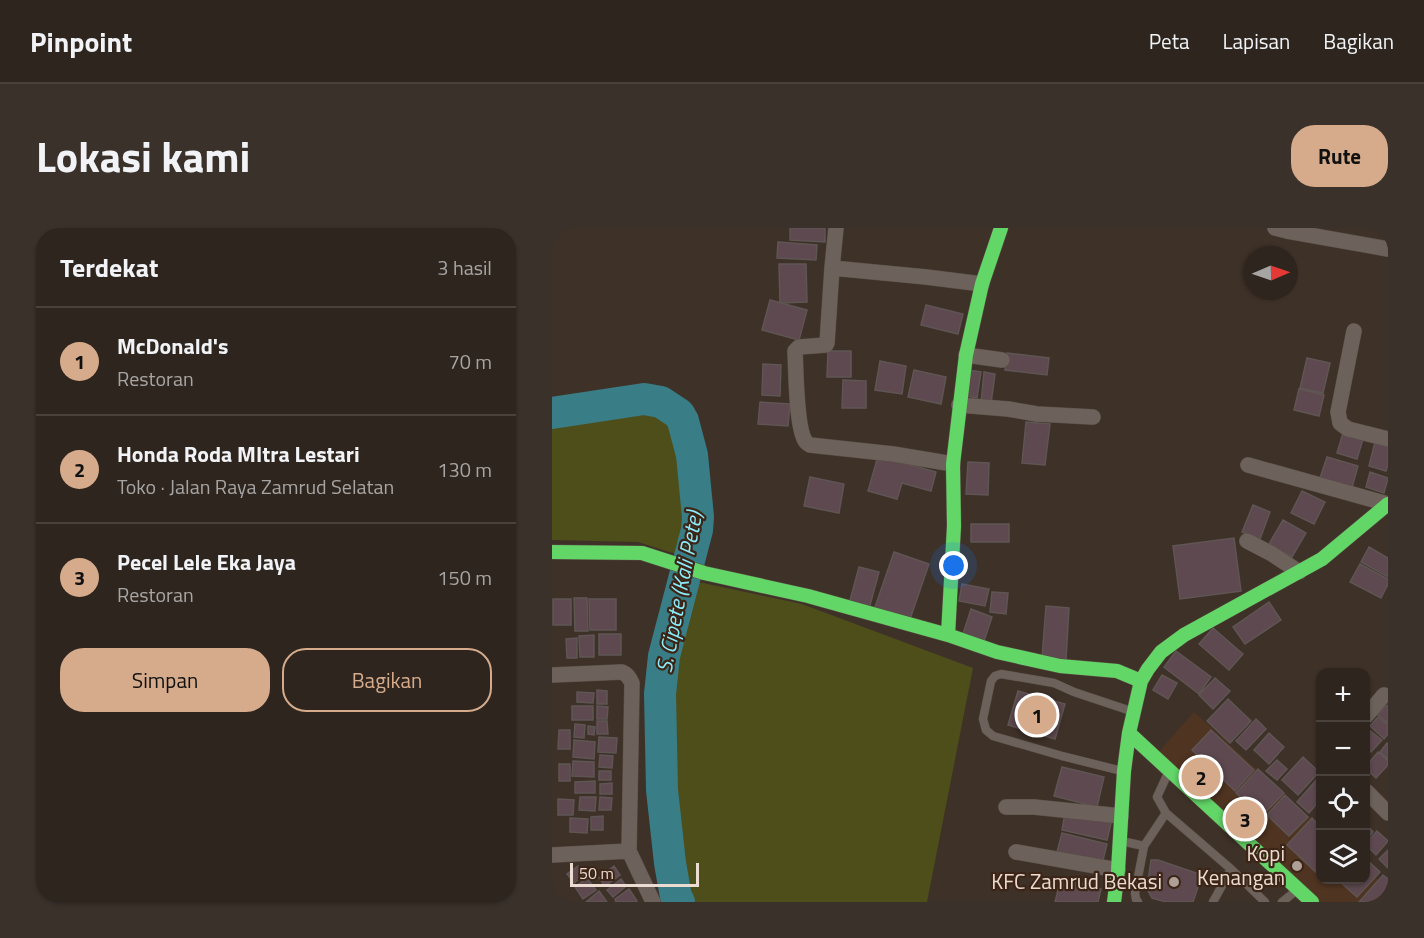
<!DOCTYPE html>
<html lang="id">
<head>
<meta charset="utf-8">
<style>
	body { margin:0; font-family:"Titillium Web",sans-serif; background:#3a312b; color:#f1f3f6 }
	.controls { position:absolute; right:18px; bottom:18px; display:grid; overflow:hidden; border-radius:12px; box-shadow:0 2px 4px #0004 }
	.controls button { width:54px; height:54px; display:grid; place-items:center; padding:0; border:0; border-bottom:2px solid #49423c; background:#2e251e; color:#f1f3f6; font:30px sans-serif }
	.compass { position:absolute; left:692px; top:18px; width:54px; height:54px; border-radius:50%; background:#2e251e; box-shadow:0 2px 4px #0004; rotate:88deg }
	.scale { position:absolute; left:18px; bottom:15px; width:129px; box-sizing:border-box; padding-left:6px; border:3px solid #ebdbd1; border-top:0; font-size:16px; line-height:21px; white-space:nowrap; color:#ebdbd1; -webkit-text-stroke:4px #3c2516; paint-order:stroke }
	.you { position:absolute; left:402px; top:338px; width:21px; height:21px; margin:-15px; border:4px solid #fff; border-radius:50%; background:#1a73e8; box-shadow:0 0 0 9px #1a73e833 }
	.badge { display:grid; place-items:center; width:39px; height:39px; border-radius:50%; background:#d6ab8b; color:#111; font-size:20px; font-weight:700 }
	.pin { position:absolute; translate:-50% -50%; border:3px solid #fff; box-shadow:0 2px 6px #0006 }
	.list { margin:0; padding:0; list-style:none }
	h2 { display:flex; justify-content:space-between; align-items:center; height:78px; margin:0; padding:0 24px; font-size:26px }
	h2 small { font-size:20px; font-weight:400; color:#a7a5a4 }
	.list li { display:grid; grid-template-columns:39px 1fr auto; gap:18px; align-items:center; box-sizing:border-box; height:108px; padding:0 24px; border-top:2px solid #49423c }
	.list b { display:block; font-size:22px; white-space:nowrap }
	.list p { margin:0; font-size:20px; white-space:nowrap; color:#a7a5a4 }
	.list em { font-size:20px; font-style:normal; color:#a7a5a4 }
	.actions { display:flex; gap:12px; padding:18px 24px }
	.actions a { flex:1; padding:14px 0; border:2px solid #d6ab8b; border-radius:24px; text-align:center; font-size:21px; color:#d6ab8b }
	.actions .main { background:#d6ab8b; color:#111 }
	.icon { flex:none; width:33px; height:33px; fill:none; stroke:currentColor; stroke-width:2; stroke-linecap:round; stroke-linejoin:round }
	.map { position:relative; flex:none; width:836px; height:674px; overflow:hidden; border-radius:24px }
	header { display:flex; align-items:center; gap:36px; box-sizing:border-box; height:84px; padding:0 30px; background:#2e251e; border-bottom:2px solid #49423c }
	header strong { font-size:28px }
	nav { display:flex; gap:33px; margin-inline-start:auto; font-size:21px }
	.intro { display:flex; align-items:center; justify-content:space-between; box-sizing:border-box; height:144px; padding:0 36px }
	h1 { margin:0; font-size:42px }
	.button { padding:15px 27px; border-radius:24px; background:#d6ab8b; color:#111; font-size:21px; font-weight:700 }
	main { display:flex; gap:36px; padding:0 36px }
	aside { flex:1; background:#2e251e; border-radius:24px; box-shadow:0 2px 4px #0004 }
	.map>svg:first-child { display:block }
	.built { fill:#4f3421 }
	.green { fill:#4e4e1b }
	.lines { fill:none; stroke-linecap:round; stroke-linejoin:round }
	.river { stroke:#397d86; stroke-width:32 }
	.building { fill:#5d494f; stroke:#5f5554; stroke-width:1.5 }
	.lane-casing { stroke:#5b5047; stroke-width:9 }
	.street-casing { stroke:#5b5047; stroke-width:16 }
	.fast-casing { stroke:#5b5047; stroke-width:15 }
	.lane { stroke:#6c625b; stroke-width:8 }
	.street { stroke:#6c625b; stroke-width:15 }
	.fast { stroke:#63d668; stroke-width:14 }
	.poi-dot { fill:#aea096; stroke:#3c2516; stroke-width:2 }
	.labels { text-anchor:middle; stroke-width:4.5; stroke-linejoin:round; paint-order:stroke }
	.poi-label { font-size:21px; fill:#ebdbd1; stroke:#3c2516; text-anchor:end }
	.water-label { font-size:22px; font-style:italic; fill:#8aebf9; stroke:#3c2516 }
</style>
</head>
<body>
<header>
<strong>Pinpoint</strong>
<nav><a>Peta</a><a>Lapisan</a><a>Bagikan</a></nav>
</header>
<div class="intro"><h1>Lokasi kami</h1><a class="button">Rute</a></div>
<main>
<aside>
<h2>Terdekat<small>3 hasil</small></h2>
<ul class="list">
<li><span class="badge">1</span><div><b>McDonald's</b><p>Restoran</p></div><em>70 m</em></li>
<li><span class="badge">2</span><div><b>Honda Roda MItra Lestari</b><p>Toko · Jalan Raya Zamrud Selatan</p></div><em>130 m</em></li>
<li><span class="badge">3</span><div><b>Pecel Lele Eka Jaya</b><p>Restoran</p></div><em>150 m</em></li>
</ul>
<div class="actions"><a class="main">Simpan</a><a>Bagikan</a></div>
</aside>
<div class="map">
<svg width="836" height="674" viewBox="0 0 836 674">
	<rect width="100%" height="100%" fill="#3e3128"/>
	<path class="built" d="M642,484l126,115v53h46v-12l22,21v13h-76l-157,-146z"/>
	<path class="green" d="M95,182l18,6 9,13 14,90 -9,36 -41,-13 -86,-2v-118z
		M137,352l113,24 171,64 -46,234h-238l-3,-8 -12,-73 -5,-84 3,-75z"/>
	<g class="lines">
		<path class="river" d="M0,185l92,-14 17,3 18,12 4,7 9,34 6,62 -1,13 -33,126 -4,38 2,96 8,73 6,34 3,5"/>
	</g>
	<path class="building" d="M238,0h35v14l-35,-2z
		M226,14l39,3 -1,15 -39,-2z
		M227,36h27l1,38 -27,1z
		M218,72l37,10 -8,30 -37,-10z
		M374,77l37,9 -5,20 -37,-9z
		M276,123h23v26h-24z
		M455,125l42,5 -2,17 -42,-5z
		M755,130l23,5 -7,30 -23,-5z
		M328,133l26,5 -4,28 -27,-4z
		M211,136l18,1 -1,31 -18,-1z
		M362,142l32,7 -5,27 -33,-7z
		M416,142l13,2 -4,26 -12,-2z
		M432,144l11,2 -4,30 -10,-1z
		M291,152l23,1v27h-24z
		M747,161l25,6 -5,21 -25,-6z
		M208,174l30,2 -2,22 -30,-2z
		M474,194l24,2 -5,41 -23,-2z
		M791,205l20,6 -6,20 -20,-6z
		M824,210l12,4v23l-2,6 -17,-5z
		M326,228l58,16 -5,19 -29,-8 -5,16 -29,-8z
		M775,229l31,9 -7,25 -32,-10z
		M416,234l21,1 -1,32 -22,-1z
		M818,244l18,6 -4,15 -18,-6z
		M258,249l34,7 -5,29 -35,-7z
		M750,263l23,11 -11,22 -23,-11z
		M701,277l17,7 -10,27 -18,-7z
		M731,292l23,13 -14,24 -23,-13z
		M419,296h38v18h-38z
		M682,310l7,53 -61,8 -7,-53z
		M817,319l19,11v19l-27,-15z
		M342,324l35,12 -20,58 -35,-12z
		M808,336l28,15v5l-7,14 -31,-16z
		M307,339l20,5 -10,37 -20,-5z
		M410,356l27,5 -4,17 -26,-5z
		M440,364l16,1 -2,21 -16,-2z
		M22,370h13l1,33h-13z
		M1,371h18v26h-18z
		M37,371h27v31h-26z
		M717,374l12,18 -36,24 -12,-17z
		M494,378l23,2 -3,52 -24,-2z
		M419,381l21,8 -9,27 -21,-7z
		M661,400l30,26 -14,16 -30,-26z
		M47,406h22v21h-22z
		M42,407v22h-14l-1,-21z
		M25,410v20h-10l-1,-19z
		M624,423l35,26 -12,17 -35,-27z
		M610,447l15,8 -9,16 -15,-9z
		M663,450l15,13 -17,18 -14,-14z
		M45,462l10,1v13h-10z
		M466,463l47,13 -10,35 -47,-14z
		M25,464l17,1 -1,10 -16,-1z
		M676,471l23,22 -21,22 -23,-22z
		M834,477l2,1v17l-10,-8z
		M20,478h21v14h-21z
		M45,478l11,1 -1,12h-10z
		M826,489l10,8v9l-4,5 -14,-13z
		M704,491l10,10 -20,21 -10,-9z
		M45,493h10l1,13h-11z
		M23,496l10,1 -1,13 -10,-1z
		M36,498l7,1 -1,8 -6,-1z
		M816,501l14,11 -11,12 -5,-4v-16z
		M7,502h11v19h-12z
		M659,502l43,40 -19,21 -43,-41z
		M717,505l15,14 -15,17 -15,-14z
		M47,509l18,1 -1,15 -18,-1z
		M22,512l21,2 -1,17 -21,-2z
		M835,515l1,1v15l-8,-7z
		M826,524l10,9v4l-12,13 -10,-9v-3z
		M48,527l13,1 -1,12 -13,-1z
		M751,529l16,15 -21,23 -16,-15z
		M725,532l10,9 -10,11 -11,-9z
		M21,533l21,1v15l-22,-1z
		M7,536h11v17h-11z
		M510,539l42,10 -7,30 -43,-11z
		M706,541l26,24 -23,24 -25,-24z
		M47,543h12v9h-12z
		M766,550l2,2v20l-11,13 -12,-11z
		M43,553v12h-20v-11z
		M60,555v11h-12v-10z
		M733,567l23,22 -19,19 -22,-21z
		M28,569h16l-1,14 -16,-1z
		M48,569l12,1 -1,12h-12z
		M6,571l16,1 -1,15h-15z
		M513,585l46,10 -4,17 -45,-10z
		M51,588v14h-12v-13z
		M18,590l18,1 -1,14 -17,-1z
		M760,590l8,8v50l-33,-31z
		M814,596l7,8 -7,8z
		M825,603l11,10 -12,14 -10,-10v-2z
		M510,605l45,11 -5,20 -45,-12z
		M836,622v18l-9,-9z
		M814,631l14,13 -23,25 -18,-16 1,-1h26z
		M599,632h7l44,15 -9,27h-27l-14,-4 -5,-9z
		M26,638l7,8 -11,9 -7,-9z
		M62,638l6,9 -15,11 -6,-8z
		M831,647l5,4v20l-3,3h-26z
		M35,650l9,12 -13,9 -8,-12z
		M509,650l40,11 -3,13h-43z
		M69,651l5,7 -13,11 -6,-7z
		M77,661l8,12 -2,1h-19l-1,-3z
		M47,663l8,11h-21z"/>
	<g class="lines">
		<g class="lane-casing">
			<path id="lane" d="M570,543l-60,-15 -69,-20 -7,-6 -3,-11 8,-38 4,-5 6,-2 53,9 20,9 57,19
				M617,543l-12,26 9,16 65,56 34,33
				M569,613l23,5
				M586,674l-2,-3 -1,-6 9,-47 22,-33
				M661,674l18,-33
				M730,674l15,-12"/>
		</g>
		<g class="street-casing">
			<path id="street" d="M284,0l-4,40 -5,75 -1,2 -27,2 -4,4c1,18 1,79 11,91 1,1 2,2 4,3l83,9 60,10
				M723,0l12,3 101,18
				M280,40l94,9 56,7
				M802,103l-16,81 2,11 8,6 40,10
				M414,127l36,5
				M407,177l49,4 29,5 56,3
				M696,237l140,39
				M695,313l25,13 27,18
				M0,447l70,-3c5,2 7,5 10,11l-3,168 24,51
				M814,488l18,-21
				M814,563l22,22
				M454,579h28l87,9
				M464,624l102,18
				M0,627l77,-4
				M0,672l1,2"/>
		</g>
		<g class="fast-casing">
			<path id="fast" d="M0,324l90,1 62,20 104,23 140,39 49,17 63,14 57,5 24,10
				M396,407l6,-109 -1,-62 13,-109 16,-71 19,-56
				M577,505l183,169
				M562,674l4,-32 6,-99 5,-38 12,-52 7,-12 13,-17 23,-17 138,-76 66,-55"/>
		</g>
		<use href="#lane" class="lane"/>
		<use href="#street" class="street"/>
		<use href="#fast" class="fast"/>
	</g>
	<g class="poi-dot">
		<circle cx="745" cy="638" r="6"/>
		<circle cx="622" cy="654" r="6"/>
	</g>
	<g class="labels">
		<g class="poi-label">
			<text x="733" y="633">Kopi<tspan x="733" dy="24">Kenangan</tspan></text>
			<text x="610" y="661">KFC Zamrud Bekasi</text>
		</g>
		<g class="water-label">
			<text transform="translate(127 364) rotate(-79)" y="8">S. Cipete (Kali Pete)</text>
		</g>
	</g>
</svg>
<div class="controls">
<button>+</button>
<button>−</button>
<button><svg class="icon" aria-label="locate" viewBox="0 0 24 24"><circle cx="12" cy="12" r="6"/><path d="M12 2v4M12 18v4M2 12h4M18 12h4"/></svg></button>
<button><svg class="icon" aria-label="layers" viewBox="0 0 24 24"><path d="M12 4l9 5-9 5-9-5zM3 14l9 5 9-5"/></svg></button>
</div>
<svg class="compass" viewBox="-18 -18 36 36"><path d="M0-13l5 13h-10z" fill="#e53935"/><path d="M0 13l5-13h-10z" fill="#a7a5a4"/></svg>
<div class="scale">50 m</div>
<div class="you"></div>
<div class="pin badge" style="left:485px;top:487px">1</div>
<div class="pin badge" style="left:649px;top:549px">2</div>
<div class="pin badge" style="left:693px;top:591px">3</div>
</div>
</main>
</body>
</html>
